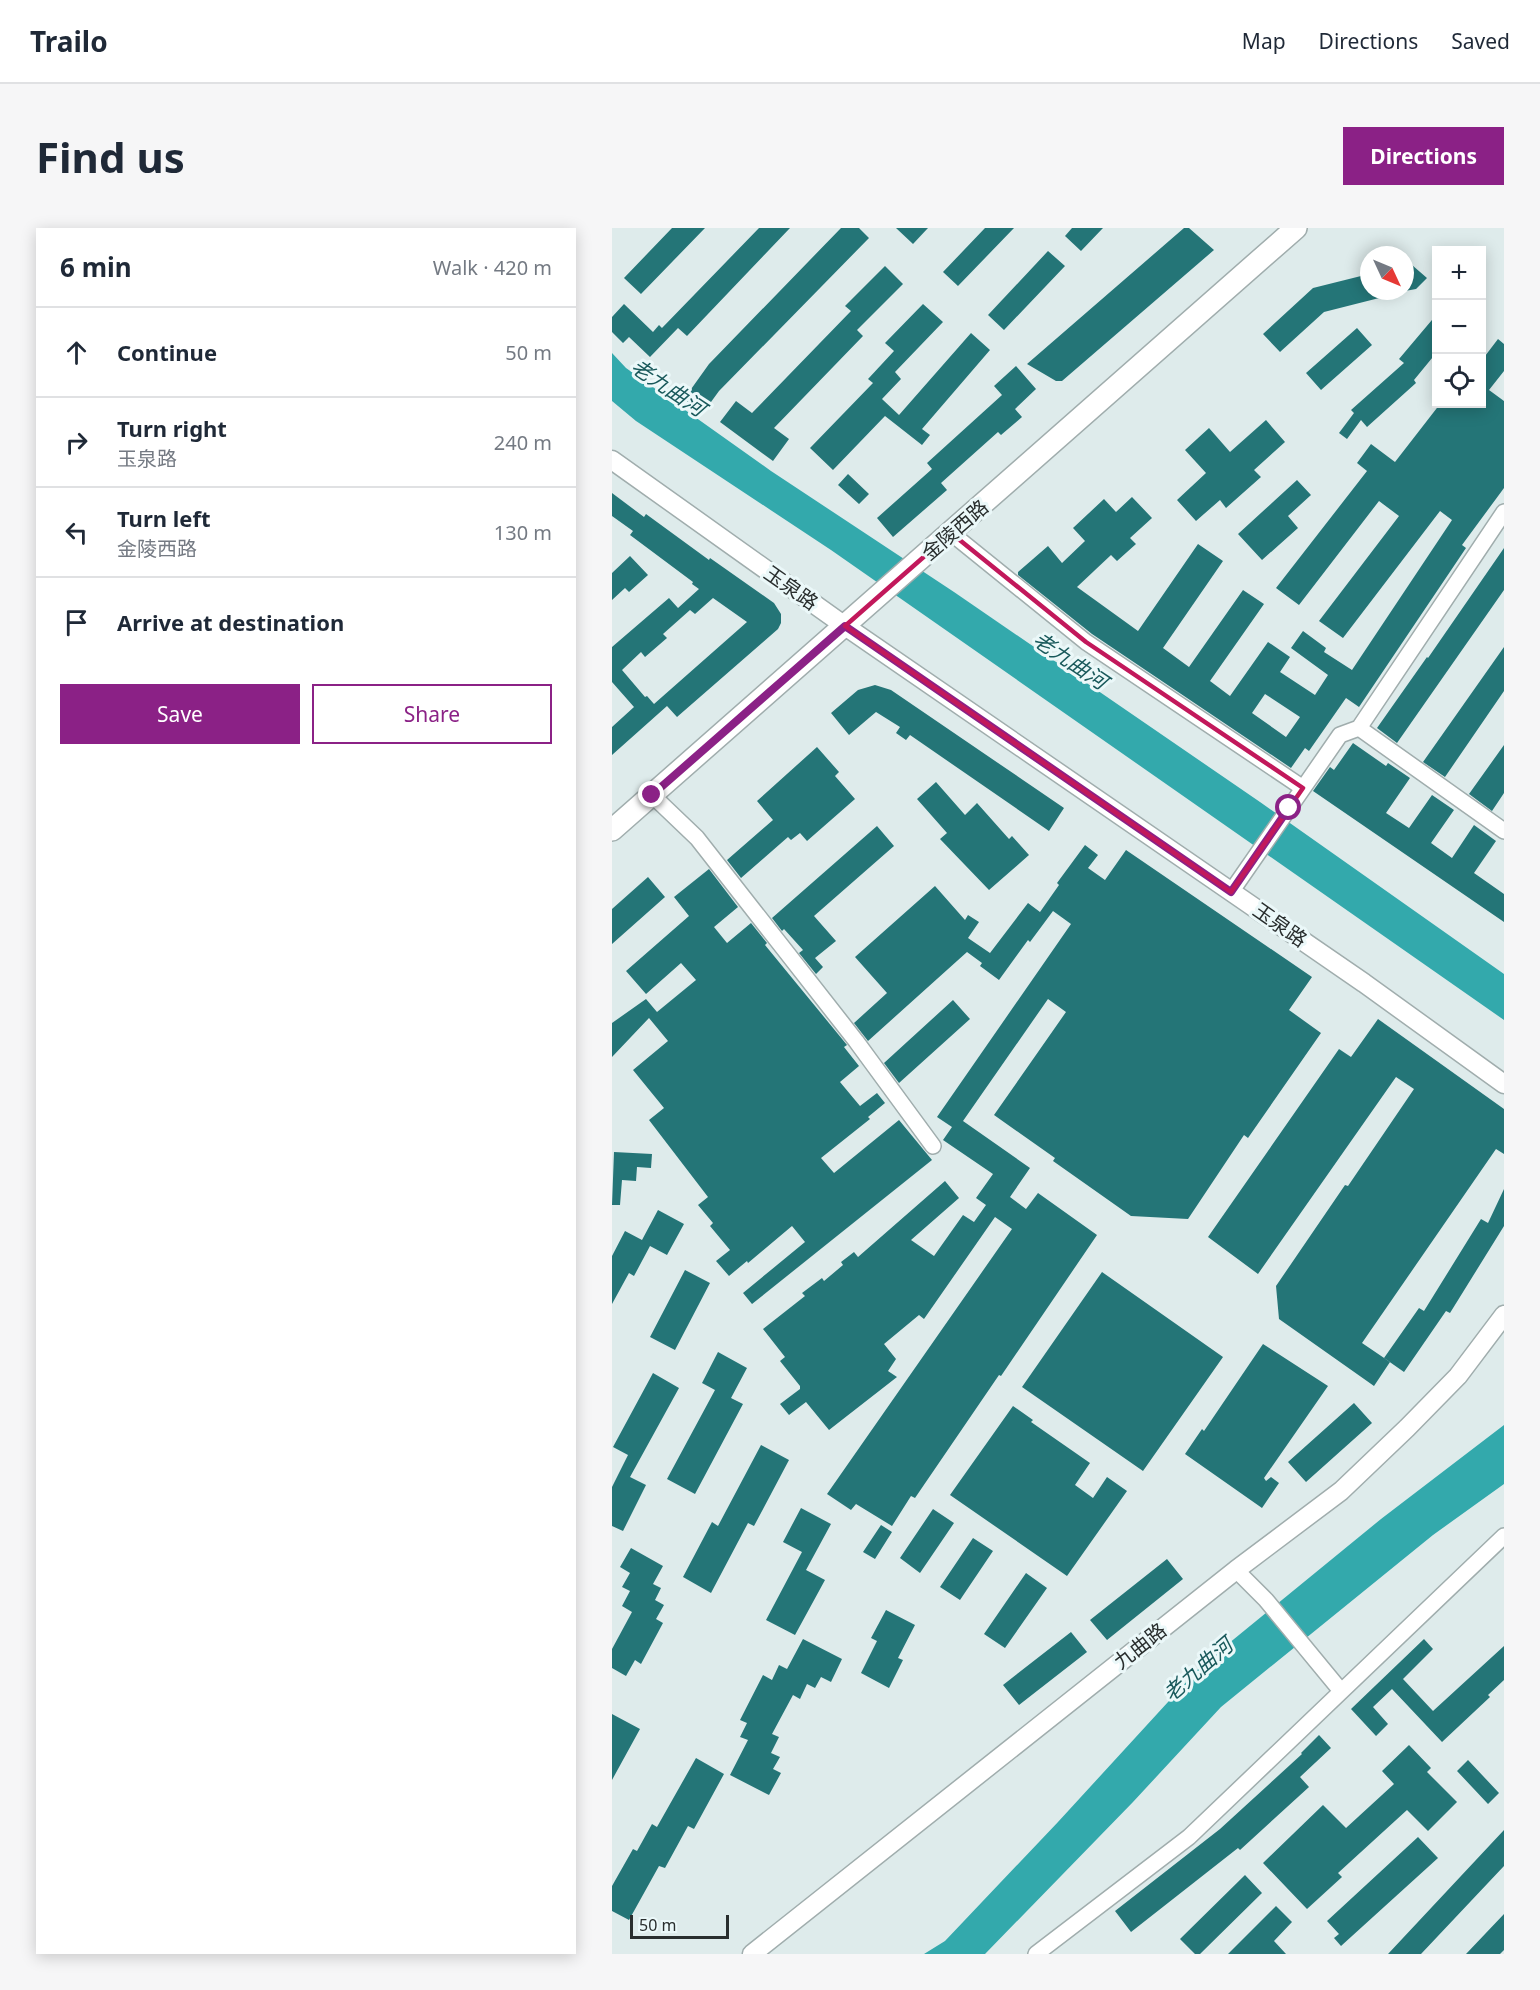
<!DOCTYPE html>
<html lang="en">
<head>
<meta charset="utf-8">
<style>
	body { margin:0; font-family:"Noto Sans","Noto Sans SC",sans-serif; background:#f6f6f7; color:#1f2937 }
	.controls { position:absolute; right:18px; top:18px; display:grid; overflow:hidden; border-radius:0px; box-shadow:0 3px 15px #0003 }
	.controls button { width:54px; height:54px; display:grid; place-items:center; padding:0; border:0; border-bottom:2px solid #e0e1e3; background:#fff; color:#1f2937; font:30px sans-serif }
	.compass { position:absolute; left:748px; top:18px; width:54px; height:54px; border-radius:50%; background:#fff; box-shadow:0 3px 15px #0003; rotate:134deg }
	.scale { position:absolute; left:18px; bottom:15px; width:99px; box-sizing:border-box; padding-left:6px; border:3px solid #292e2e; border-top:0; font-size:16px; line-height:21px; white-space:nowrap; color:#292e2e; -webkit-text-stroke:4px #ebf8f9; paint-order:stroke }
	.stop { position:absolute; width:18px; height:18px; margin:-14px; border:4px solid #8b2186; border-radius:50%; background:#fff }
	.stop.end { background:#8b2186; border-color:#fff; box-shadow:0 2px 6px #0008 }
	.list { margin:0; padding:0; list-style:none }
	h2 { display:flex; justify-content:space-between; align-items:center; height:78px; margin:0; padding:0 24px; font-size:26px }
	h2 small { font-size:20px; font-weight:400; color:#747a83 }
	.list li { display:grid; grid-template-columns:39px 1fr auto; gap:18px; align-items:center; box-sizing:border-box; height:90px; padding:0 24px; border-top:2px solid #e0e1e3 }
	.list b { display:block; font-size:22px; white-space:nowrap }
	.list p { margin:0; font-size:20px; white-space:nowrap; color:#747a83 }
	.list em { font-size:20px; font-style:normal; color:#747a83 }
	.actions { display:flex; gap:12px; padding:18px 24px }
	.actions a { flex:1; padding:14px 0; border:2px solid #8b2186; border-radius:0px; text-align:center; font-size:21px; color:#8b2186 }
	.actions .main { background:#8b2186; color:#fff }
	.icon { flex:none; width:33px; height:33px; fill:none; stroke:currentColor; stroke-width:2; stroke-linecap:round; stroke-linejoin:round }
	.map { position:relative; flex:none; width:892px; height:1726px; overflow:hidden; border-radius:0px }
	header { display:flex; align-items:center; gap:36px; box-sizing:border-box; height:84px; padding:0 30px; background:#fff; border-bottom:2px solid #e0e1e3 }
	header strong { font-size:28px }
	nav { display:flex; gap:33px; margin-inline-start:auto; font-size:21px }
	.intro { display:flex; align-items:center; justify-content:space-between; box-sizing:border-box; height:144px; padding:0 36px }
	h1 { margin:0; font-size:42px }
	.button { padding:15px 27px; border-radius:0px; background:#8b2186; color:#fff; font-size:21px; font-weight:700 }
	main { display:flex; gap:36px; padding:0 36px }
	aside { flex:1; background:#fff; border-radius:0px; box-shadow:0 3px 15px #0003 }
	.map>svg:first-child { display:block }
	.water { fill:#33a9ac }
	.building { fill:#247577; fill-rule:evenodd }
	.lines { fill:none; stroke-linecap:round; stroke-linejoin:round }
	.minor-casing { stroke:#a0adad; stroke-width:18 }
	.tertiary-casing { stroke:#a0adad; stroke-width:21 }
	.secondary-casing { stroke:#a0adad; stroke-width:24 }
	.minor { stroke:#fff; stroke-width:15 }
	.tertiary { stroke:#fff; stroke-width:18 }
	.secondary { stroke:#fff; stroke-width:21 }
	.route { stroke:#8b2186; stroke-width:8 }
	.marked { fill:none; stroke:#c2185b; stroke-width:4.5; stroke-linejoin:round }
	.labels { text-anchor:middle; stroke-width:6; stroke-linejoin:round; paint-order:stroke }
	.street-label { font-size:20px; fill:#292e2e; stroke:#ebf8f9 }
	.water-label { font-size:21px; font-style:italic; fill:#19595b; stroke:#ebf8f9 }
</style>
</head>
<body>
<header>
<strong>Trailo</strong>
<nav><a>Map</a><a>Directions</a><a>Saved</a></nav>
</header>
<div class="intro"><h1>Find us</h1><a class="button">Directions</a></div>
<main>
<aside>
<h2>6 min<small>Walk · 420 m</small></h2>
<ul class="list">
<li><svg class="icon" aria-label="ahead" viewBox="0 0 24 24"><path d="M12 20V5M6 11l6-6 6 6"/></svg><div><b>Continue</b></div><em>50 m</em></li>
<li><svg class="icon" aria-label="right" viewBox="0 0 24 24"><path d="M7 20v-9h11M14 6l5 5-5 5"/></svg><div><b>Turn right</b><p>玉泉路</p></div><em>240 m</em></li>
<li><svg class="icon" aria-label="left" viewBox="0 0 24 24"><path d="M17 20v-9H6M10 6l-5 5 5 5"/></svg><div><b>Turn left</b><p>金陵西路</p></div><em>130 m</em></li>
<li><svg class="icon" aria-label="arrive" viewBox="0 0 24 24"><path d="M6 21V4h12l-3 4 3 4H6"/></svg><div><b>Arrive at destination</b></div></li>
</ul>
<div class="actions"><a class="main">Save</a><a>Share</a></div>
</aside>
<div class="map">
<svg width="892" height="1726" viewBox="0 0 892 1726">
	<rect width="100%" height="100%" fill="#deebeb"/>
	<path class="water" d="M0,125l14,15 145,103 183,121 306,210 244,172v46l-673,-470 -195,-129 -24,-20z
		M892,1197v59l-71,51 -212,172 -88,95 -148,152h-61l21,-13 113,-119 143,-156 180,-147z"/>
	<path class="building" d="M60,0h33l-64,66 -17,-16z
		M147,0h31l-103,108 -9,-8 -28,29 -21,-20 -6,6 -11,-11v-15l12,-13 29,28 6,-7 3,3z
		M229,0h18l10,10 -150,153 -16,22 -19,-14 25,-35z
		M284,0h32l-15,16z
		M373,0h29l-56,58 -15,-14z
		M460,0h31l-22,23 -16,-15z
		M572,0h5l25,22 -152,131h-6l-29,-17z
		M436,23l17,15 -61,64 -16,-15z
		M793,31l22,19 -11,11 -11,2z
		M273,38l18,18 -46,46 6,6 -89,92 15,11 -16,22 -53,-39 16,-21 16,12 99,-102 -6,-5z
		M757,46v17h22v4l-67,17 -44,40 -17,-18 50,-46z
		M311,76l20,18 -48,50 6,7 -19,20 17,16 72,-82 19,17 -68,79 8,6 -8,10 -37,-29 -52,54 -23,-22 63,-65 -5,-4 26,-28 -9,-8z
		M825,86v38l-23,28 2,3 -49,44 -6,-7 -14,19 -8,-6 15,-20 -3,-3 53,-47 -5,-4z
		M745,100l15,17 -51,45 -15,-17z
		M886,111l6,5v27l-15,19 15,11v87l-42,57 4,3 -107,159 -13,-9 -37,53 -4,-3 -14,20 -199,-134 -74,-59v-3l30,-26 14,17 23,-22 -12,-13 31,-29 12,13 16,-15 20,21 -22,20 6,6 -19,17 -6,-6 -34,32 61,44 60,-87 25,17 -60,87 26,19 54,-77 21,14 -54,77 20,15 38,-54 22,15 -10,15 35,23 13,-20 -37,-27 12,-17 23,17 -2,4 28,18 100,-150 -12,-9 -97,127 -24,-17 80,-105 -20,-15 -80,104 -23,-17 91,-117 -10,-8 14,-19 24,18 45,-58h42v-44zM653,466l35,23 -14,20 -34,-24z
		M404,138l20,23 -21,20 7,8 -21,18 -3,-3 -57,51 6,7 -54,47 -16,-19 55,-49 -5,-6 75,-68 -8,-9z
		M654,192l19,22 -31,28 7,7 -35,31 -6,-8 -24,21 -19,-21 29,-27 -21,-23 24,-22 21,24z
		M236,246l21,20 -10,10 -21,-19z
		M685,252l14,15 -23,21 10,12 -36,32 -24,-26z
		M0,265l32,24 2,-3 63,46 1,-2 64,45 7,11v9l-3,6 -101,88 -10,-11 -55,49v-28l22,-20 -22,-25v-35l57,-49 9,10 21,-19 -7,-5 1,-2 -63,-47 3,-4 -21,-15zM101,370l34,24 -93,82 -7,-8 -2,1 -23,-27 19,-18 4,5 22,-19 -4,-4 27,-24 5,4z
		M892,320v42l-107,153 -20,-15 50,-71 1,1z
		M18,328l18,19 -19,17 -4,-4 -13,12v-27z
		M892,419v44l-59,86 -22,-15z
		M263,457l16,5 173,118 -15,23 -139,-96 -4,5 -10,-7 4,-6 -24,-15 -27,23 -18,-22 27,-23z
		M741,515l33,23 2,-3 22,15 -24,35 23,15 23,-33 22,15 -23,33 21,15 22,-33 22,16 -22,32 30,21v28l-191,-131 17,-24 4,3z
		M892,517v48l-12,18 -23,-17z
		M205,519l22,25 -4,4 20,23 -48,42 -7,-8 -9,7 -3,-3 -47,41 -14,-18 46,-40 -16,-19z
		M324,554l29,33 12,-12 32,36 3,-3 17,19 -40,35 -49,-51 7,-6 -30,-34z
		M265,598l17,20 -80,70 22,25 -21,17 8,9 -7,7 -17,-21 4,-3 -19,-21 -2,2 -10,-13z
		M473,617l13,10 -10,13 17,12 21,-30 186,127 -23,33 32,23 -73,105 -4,-3 -56,84 -57,-3 -78,-55 2,-3 -61,-43 72,-103 -18,-13 -85,122 67,47 -20,29 16,12 12,-16 59,42 -96,141 -2,-1 -84,123 -4,-2 -19,30 -36,-22 -5,6 -24,-16 185,-265 -17,-12 -71,102 -5,-4 -35,29 12,15 -8,12 9,6 -68,53 -23,-28 -17,13 -9,-11 20,-15v-3l-20,-25 5,-4 -22,-28 42,-33 -3,-3 20,-15 2,3 19,-16 -2,-3 13,-10 4,5 87,-76 14,17 -48,42 23,16 29,-41 11,7 12,-17 -10,-7 17,-24 -50,-34 9,-13 -15,-10 134,-193 -18,-13 -23,31 -2,-2 -29,40 -19,-14 2,-3 -15,-11 -99,89 -14,-18 33,-30 -32,-36 80,-71 30,34 3,-5 11,7 -11,16 22,15 38,-50 12,9 19,-27 -2,-2z
		M97,641l29,38 -24,20 13,16 24,-20 16,20 -2,2 82,100 -3,2 15,19 -19,16 20,24 17,-13 8,10 -17,14 2,2 -49,39 13,15 65,-53 33,40 -180,144 -9,-11 62,-51 -13,-16 -44,37 -1,-2 -18,15 -13,-15 14,-11 -20,-24 3,-3 -15,-18 10,-8 -59,-77 15,-12 -31,-38 35,-29 -19,-23 -37,39v-34l34,-24 11,13 39,-32 -15,-17 -35,31 -20,-23 63,-55 -15,-19z
		M36,649l17,20 -53,47v-35z
		M341,772l17,19 -71,64 -15,-20z
		M766,791l126,90v45l-8,-5 -134,194 28,19 -16,24 -95,-67 -3,-33 69,-101 3,1 66,-97 -18,-12 -138,197 -50,-37 131,-188 12,8z
		M2,924l38,2 -1,14 -14,-1 -1,14 -14,-1 -2,25h-8z
		M892,961v37l-54,87 -4,-2 -42,61 -20,-14 35,-50 5,3 57,-92 7,4z
		M46,982l26,14 -17,31 -17,-9 -16,30 -5,-3 -17,31v-48l13,-25 17,9z
		M73,1042l25,13 -35,67 -25,-13z
		M490,1044l121,85 -80,114 -121,-84z
		M651,1116l65,42 -64,92 2,3 5,-4 8,6 -17,25 -77,-54 17,-25 2,2z
		M106,1124l29,16 -16,30 12,6 -48,90 -28,-15 48,-89 -13,-7z
		M41,1145l26,15 -49,89 16,8 -23,46 -11,-5v-39l16,-32 -15,-8z
		M742,1175l18,20 -66,59 -18,-20z
		M401,1178l20,14 -2,2 59,41 -15,22 18,13 14,-21 20,14 -60,85 -117,-81z
		M149,1217l28,15 -35,66 -6,-3 -37,70 -28,-16 29,-55 6,4z
		M189,1280l30,16 -25,46 19,10 -30,55 -29,-15 36,-68 -19,-10z
		M321,1281l21,14 -34,50 -20,-15z
		M269,1297l11,7 -17,27 -12,-7z
		M361,1310l20,13 -33,49 -20,-13z
		M19,1320l32,18 -10,18 8,4 -6,12 9,5 -8,14 7,4 -22,41 -6,-4 -9,16 -14,-8v-19l20,-37 -10,-6 8,-15 -8,-4 8,-14 -10,-6z
		M555,1331l16,20 -76,61 -17,-20z
		M414,1345l21,15 -42,60 -21,-14z
		M274,1382l29,15 -17,33 5,2 -14,28 -28,-15 16,-32 -6,-3z
		M459,1404l16,20 -68,53 -16,-20z
		M191,1411l39,20 -11,23 -10,-5 -6,11 -8,-4 -7,15 -7,-4 -21,39 7,3 -8,16 9,4 -7,12 8,4 -12,22 -39,-20 18,-35 -8,-3 7,-14 -7,-3 23,-45 9,5 7,-15 8,4z
		M812,1411l9,10 -30,30 30,32 71,-65v34l-16,15 2,2 -48,45 -50,-53 -19,18 15,17 -12,12 -25,-27z
		M0,1486l28,15 -28,51z
		M707,1507l12,13 -31,29 9,10 -69,63 -2,-2 -107,84 -16,-21 105,-82 82,-75 -1,-1z
		M797,1517l22,23 -4,4 30,30 -29,29 -21,-21 -69,63 4,4 -35,32 -44,-46 60,-58 23,23 48,-44 -12,-13z
		M84,1530l28,16 -30,55 -6,-3 -23,42 -6,-2 -30,54 -17,-9v-25l21,-37 4,2 15,-27 5,3z
		M856,1532l31,33 -11,11 -31,-33z
		M892,1602v36l-83,88h-33z
		M806,1609l20,21 -97,88 -7,-8 5,-4 -12,-13z
		M633,1647l17,18 -62,61h-5l-15,-15z
		M664,1678l16,16 -18,19 12,13h-58z
		M892,1686v36l-4,4h-34z"/>
	<g class="lines">
		<g class="minor-casing">
			<path id="minor" d="M339,305l135,109 217,146
				M747,500l145,103
				M40,567l45,43 159,203 77,105
				M619,664l109,-157 19,-7 145,-216
				M624,1342l30,30 75,91
				M424,1726l153,-117 315,-301"/>
		</g>
		<g class="tertiary-casing">
			<path id="tertiary" d="M0,232l233,166 519,357 140,101
				M140,1726l484,-384 105,-79 66,-63 51,-52 46,-61"/>
		</g>
		<g class="secondary-casing">
			<path id="secondary" d="M0,602l684,-602"/>
		</g>
		<use href="#minor" class="minor"/>
		<use href="#tertiary" class="tertiary"/>
		<use href="#secondary" class="secondary"/>
	</g>
	<g class="lines">
		<path class="route" d="M40,567l193,-169 386,266 58,-84"/>
	</g>
	<path class="marked" d="M339,305l135,109 217,146 -72,104 -386,-266z"/>
	<g class="labels">
		<g class="street-label">
			<text transform="translate(343 302) rotate(-41)" y="7">金陵西路</text>
			<text transform="translate(179 360) rotate(35)" y="7">玉泉路</text>
			<text transform="translate(668 697) rotate(35)" y="7">玉泉路</text>
			<text transform="translate(528 1418) rotate(-38)" y="7">九曲路</text>
		</g>
		<g class="water-label">
			<text transform="translate(56 160) rotate(34)" y="7">老九曲河</text>
			<text transform="translate(458 433) rotate(34)" y="7">老九曲河</text>
			<text transform="translate(586 1442) rotate(-41)" y="7">老九曲河</text>
		</g>
	</g>
</svg>
<div class="controls">
<button>+</button>
<button>−</button>
<button><svg class="icon" aria-label="locate" viewBox="0 0 24 24"><circle cx="12" cy="12" r="6"/><path d="M12 2v4M12 18v4M2 12h4M18 12h4"/></svg></button>
</div>
<svg class="compass" viewBox="-18 -18 36 36"><path d="M0-13l5 13h-10z" fill="#e53935"/><path d="M0 13l5-13h-10z" fill="#747a83"/></svg>
<div class="scale">50 m</div>
<div class="stop" style="left:677px;top:580px"></div>
<div class="stop end" style="left:40px;top:567px"></div>
</div>
</main>
</body>
</html>
